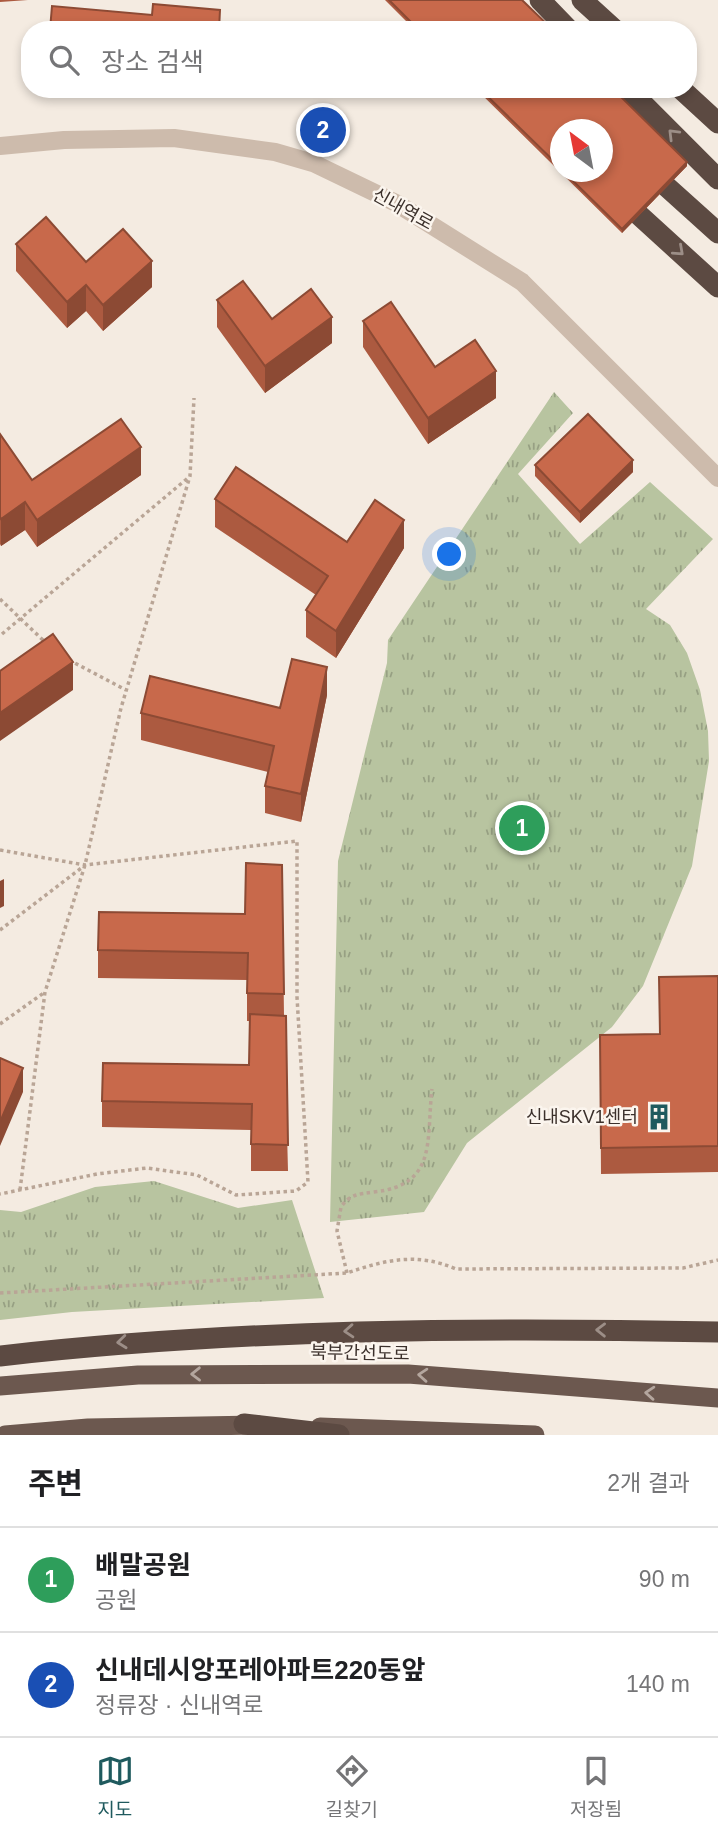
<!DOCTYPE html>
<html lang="ko">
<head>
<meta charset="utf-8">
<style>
	body { margin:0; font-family:Arial,"Noto Sans KR",sans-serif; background:#f2f2f2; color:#202124 }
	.compass { position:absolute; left:550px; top:119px; width:63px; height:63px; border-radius:50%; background:#fff; box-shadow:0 4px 10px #0003; rotate:328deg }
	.you { position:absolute; left:450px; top:555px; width:24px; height:24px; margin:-18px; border:5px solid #fff; border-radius:50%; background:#1a73e8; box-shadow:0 0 0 10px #1a73e833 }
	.badge { display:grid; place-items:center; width:46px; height:46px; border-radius:50%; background:#1f5a5e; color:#fff; font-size:23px; font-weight:700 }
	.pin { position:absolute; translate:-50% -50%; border:4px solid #fff; box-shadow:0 2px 7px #0006 }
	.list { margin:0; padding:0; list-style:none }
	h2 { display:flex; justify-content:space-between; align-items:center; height:91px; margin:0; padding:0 28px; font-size:30px }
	h2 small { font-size:23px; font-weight:400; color:#757577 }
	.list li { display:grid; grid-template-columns:46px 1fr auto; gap:21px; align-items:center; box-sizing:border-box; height:105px; padding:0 28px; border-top:2px solid #e0e0e0 }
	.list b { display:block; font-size:26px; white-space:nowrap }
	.list p { margin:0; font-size:23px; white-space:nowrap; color:#757577 }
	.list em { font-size:23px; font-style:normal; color:#757577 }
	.icon { flex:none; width:38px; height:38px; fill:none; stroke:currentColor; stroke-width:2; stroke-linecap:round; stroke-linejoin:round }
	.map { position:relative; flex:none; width:718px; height:1435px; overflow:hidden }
	.search { position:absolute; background:#fff; box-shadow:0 4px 10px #0003; left:21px; right:21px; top:21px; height:77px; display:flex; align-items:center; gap:18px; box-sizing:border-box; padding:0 24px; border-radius:28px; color:#757577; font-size:26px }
	.sheet { height:301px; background:#fff }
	nav { display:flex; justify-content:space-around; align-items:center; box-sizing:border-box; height:98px; border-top:2px solid #e0e0e0; background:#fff; font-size:19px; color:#757577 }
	nav a { display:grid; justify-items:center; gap:4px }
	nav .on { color:#1f5a5e }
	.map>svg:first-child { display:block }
	.grass { fill:url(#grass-tufts) }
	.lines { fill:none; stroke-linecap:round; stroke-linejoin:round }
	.path { stroke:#b9a596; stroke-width:3.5; stroke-dasharray:3.5 3.5; stroke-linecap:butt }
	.tertiary { stroke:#cdbbac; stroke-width:18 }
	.trunk { stroke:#6c584f; stroke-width:19 }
	.motorway { stroke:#5c4a42; stroke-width:21 }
	.wall { fill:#ac5a40; fill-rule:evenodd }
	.shaded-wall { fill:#8c4a34 }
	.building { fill:#c8694b; stroke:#8c4a34; stroke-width:2 }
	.oneway { stroke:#9c8e87 }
	.oneway2 { stroke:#b4a69e }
	.labels { text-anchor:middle; stroke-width:5; stroke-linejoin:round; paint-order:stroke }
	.street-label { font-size:18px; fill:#3b302b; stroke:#fbf5ee }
	.poi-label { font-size:18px; fill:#3b302b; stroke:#fbf5ee; text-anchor:end }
</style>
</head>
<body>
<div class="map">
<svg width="718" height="1435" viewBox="0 0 718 1435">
	<defs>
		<pattern id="grass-tufts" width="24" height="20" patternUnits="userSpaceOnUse" patternTransform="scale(1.75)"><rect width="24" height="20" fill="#b8c4a0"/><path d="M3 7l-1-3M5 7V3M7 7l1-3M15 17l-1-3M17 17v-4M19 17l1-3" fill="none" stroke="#97a083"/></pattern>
	</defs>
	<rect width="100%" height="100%" fill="#f4ebe1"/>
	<path class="grass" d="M554,392l19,21 -55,61 62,70 70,-62 63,57 -67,70 24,16 17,28 13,37 8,41 1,30 -17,105 -49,120 -31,41 -145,116 -43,69 -94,10 8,-361 49,-198 1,-23z
		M154,1181l84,27 54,-8 32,98 -252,14 -72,8v-110l21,2 74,-25z"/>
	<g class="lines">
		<path class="path" d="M0,599l46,44
			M2,634l187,-157
			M69,660l57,30
			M0,850l85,15 212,-24v156l11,185 -12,9 -60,4 -39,-20 -50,-7 -50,6 -97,20
			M0,930l84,-64
			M0,1024l45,-32
			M20,1190l25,-198 40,-127 36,-157 69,-232 4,-78
			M347,1273l-10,-42 4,-24c9,-13 18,-13 33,-15 64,-7 52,-52 58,-103
			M0,1293l347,-20c38,-13 70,-21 109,-4l227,-1 35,-8"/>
		<path class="tertiary" d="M0,146l64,-6 110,-2 101,14 38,11 83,40 126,79 196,196"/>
		<path class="trunk" d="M0,1386l138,-11 270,-1 310,24
			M320,1427l215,8
			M5,1435l83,-7 171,-3"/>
		<path class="motorway" d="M540,0l29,30
			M582,0l33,30
			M628,89l90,90
			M681,89l37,34
			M667,187l51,46
			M639,215l79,72
			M0,1356c239,-27 478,-29 718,-24
			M244,1424l95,11"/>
	</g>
	<path class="wall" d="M0,0h28l-28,2z
		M385,0h137l31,30h-138z
		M476,89h137l74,77 -65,67zM561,130l42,42h-42z
		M16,244l70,18 66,25 -49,44 -17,-20 -19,17 -51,-57z
		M217,300l55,19 60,24 -67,50 -48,-66z
		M363,321l72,46 61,31 -68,46 -65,-97z
		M0,434l32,46 109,-5 -104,72 -12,-17 -24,16 -1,-2z
		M535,465l98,7 -53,51 -45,-47z
		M215,499l132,43 57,6 -68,110 -30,-21v-27l10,-15 -101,-68z
		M327,695l-26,127 -36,-9v-27l3,-14 -127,-32v-27l139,-5z
		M282,865l2,151 4,155h-37v-41l-149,-3v-26l147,-36 1,-44h-3v-41l-149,-2v-28l147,-36z
		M718,976v196l-117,2 -1,-139 59,-1z"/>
	<path class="shaded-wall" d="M687,162v4l-65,67v-4z
		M152,261v26l-49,44v-26z
		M86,285v26l-19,17v-26z
		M332,317v26l-67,50v-27z
		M496,371v27l-68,46v-26z
		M141,447v28l-104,72v-27z
		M633,460v12l-53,51v-11z
		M25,502v28l-24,16v-27z
		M404,520v28l-68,110v-27z
		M73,662v28l-73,51v-28z
		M327,667v28l-26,127v-28z
		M4,879v27l-4,2v-27z
		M23,1068v24l-23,54v-24z"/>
	<path class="building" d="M389,0h133l31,30h-134z
		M153,4l67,6 -1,20h-169l2,-24 100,9z
		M480,89h133l74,73 -65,67 -58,-57h39v-42h-42v38z
		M46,217l40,45 37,-33 29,32 -49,44 -17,-20 -19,17 -51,-58z
		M243,281l29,38 39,-30 21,28 -67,49 -48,-66z
		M391,302l44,65 40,-27 21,31 -68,47 -65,-97z
		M588,414l45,46 -53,52 -45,-47z
		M121,419l20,28 -104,73 -12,-18 -24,17 -1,-2v-83l32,46z
		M236,467l111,75 28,-42 29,20 -68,111 -30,-21 22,-34 -113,-77z
		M53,634l20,28 -73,51v-42z
		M292,659l35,8 -26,127 -36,-8 9,-40 -133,-33 9,-37 130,32z
		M246,863l36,2 2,129 -37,-1 1,-40 -150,-3 1,-38 146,2z
		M718,976v170l-117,2 -1,-113 60,-1 -1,-57z
		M250,1014l36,2 2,129 -37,-1 1,-40 -150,-3 1,-38 146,2z
		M0,1058l23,10 -23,54z"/>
	<defs><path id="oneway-chevron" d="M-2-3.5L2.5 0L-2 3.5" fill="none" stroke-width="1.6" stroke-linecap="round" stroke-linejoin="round" transform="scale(1.75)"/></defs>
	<g class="oneway">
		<use href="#oneway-chevron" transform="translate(673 134) rotate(-135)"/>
		<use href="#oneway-chevron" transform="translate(679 251) rotate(42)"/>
		<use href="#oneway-chevron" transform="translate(601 1330) rotate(-179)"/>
		<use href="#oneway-chevron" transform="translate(349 1331) rotate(176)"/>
		<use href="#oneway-chevron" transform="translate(122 1342) rotate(174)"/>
	</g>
	<g class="oneway2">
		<use href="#oneway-chevron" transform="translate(196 1374) rotate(179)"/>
		<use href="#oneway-chevron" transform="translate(423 1375) rotate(-176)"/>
		<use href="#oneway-chevron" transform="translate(650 1393) rotate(-176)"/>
	</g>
	<defs>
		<g id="building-bare" transform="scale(2.1)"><path d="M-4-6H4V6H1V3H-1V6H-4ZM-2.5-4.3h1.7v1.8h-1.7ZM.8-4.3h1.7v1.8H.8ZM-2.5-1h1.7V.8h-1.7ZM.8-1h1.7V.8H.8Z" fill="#1f5a5e" stroke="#fbf5ee" stroke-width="2.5" paint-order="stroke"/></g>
	</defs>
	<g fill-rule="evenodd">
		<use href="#building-bare" x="659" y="1117"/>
	</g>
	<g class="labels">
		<g class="street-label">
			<text transform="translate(403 209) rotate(29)" y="6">신내역로</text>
			<text transform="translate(360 1353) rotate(1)" y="6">북부간선도로</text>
		</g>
		<g class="poi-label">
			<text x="638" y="1123">신내SKV1센터</text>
		</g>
	</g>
</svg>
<svg class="compass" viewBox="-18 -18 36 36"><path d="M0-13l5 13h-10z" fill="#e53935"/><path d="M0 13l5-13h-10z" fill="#757577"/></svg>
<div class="you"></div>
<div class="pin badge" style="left:522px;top:828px;background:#2e9e5b">1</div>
<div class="pin badge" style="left:323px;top:130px;background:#1a4fb4">2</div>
<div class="search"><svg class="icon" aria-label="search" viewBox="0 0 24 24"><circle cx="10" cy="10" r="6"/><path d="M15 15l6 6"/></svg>장소 검색</div>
</div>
<section class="sheet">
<h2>주변<small>2개 결과</small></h2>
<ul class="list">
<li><span class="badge" style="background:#2e9e5b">1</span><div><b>배말공원</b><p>공원</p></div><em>90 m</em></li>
<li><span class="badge" style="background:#1a4fb4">2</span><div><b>신내데시앙포레아파트220동앞</b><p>정류장 · 신내역로</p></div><em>140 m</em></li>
</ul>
</section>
<nav>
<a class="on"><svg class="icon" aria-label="map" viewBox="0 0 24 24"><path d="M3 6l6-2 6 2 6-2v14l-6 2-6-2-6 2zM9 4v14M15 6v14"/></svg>지도</a>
<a><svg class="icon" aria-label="directions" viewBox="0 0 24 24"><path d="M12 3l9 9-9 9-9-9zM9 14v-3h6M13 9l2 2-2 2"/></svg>길찾기</a>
<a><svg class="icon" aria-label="saved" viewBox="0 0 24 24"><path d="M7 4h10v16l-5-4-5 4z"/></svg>저장됨</a>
</nav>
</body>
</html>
